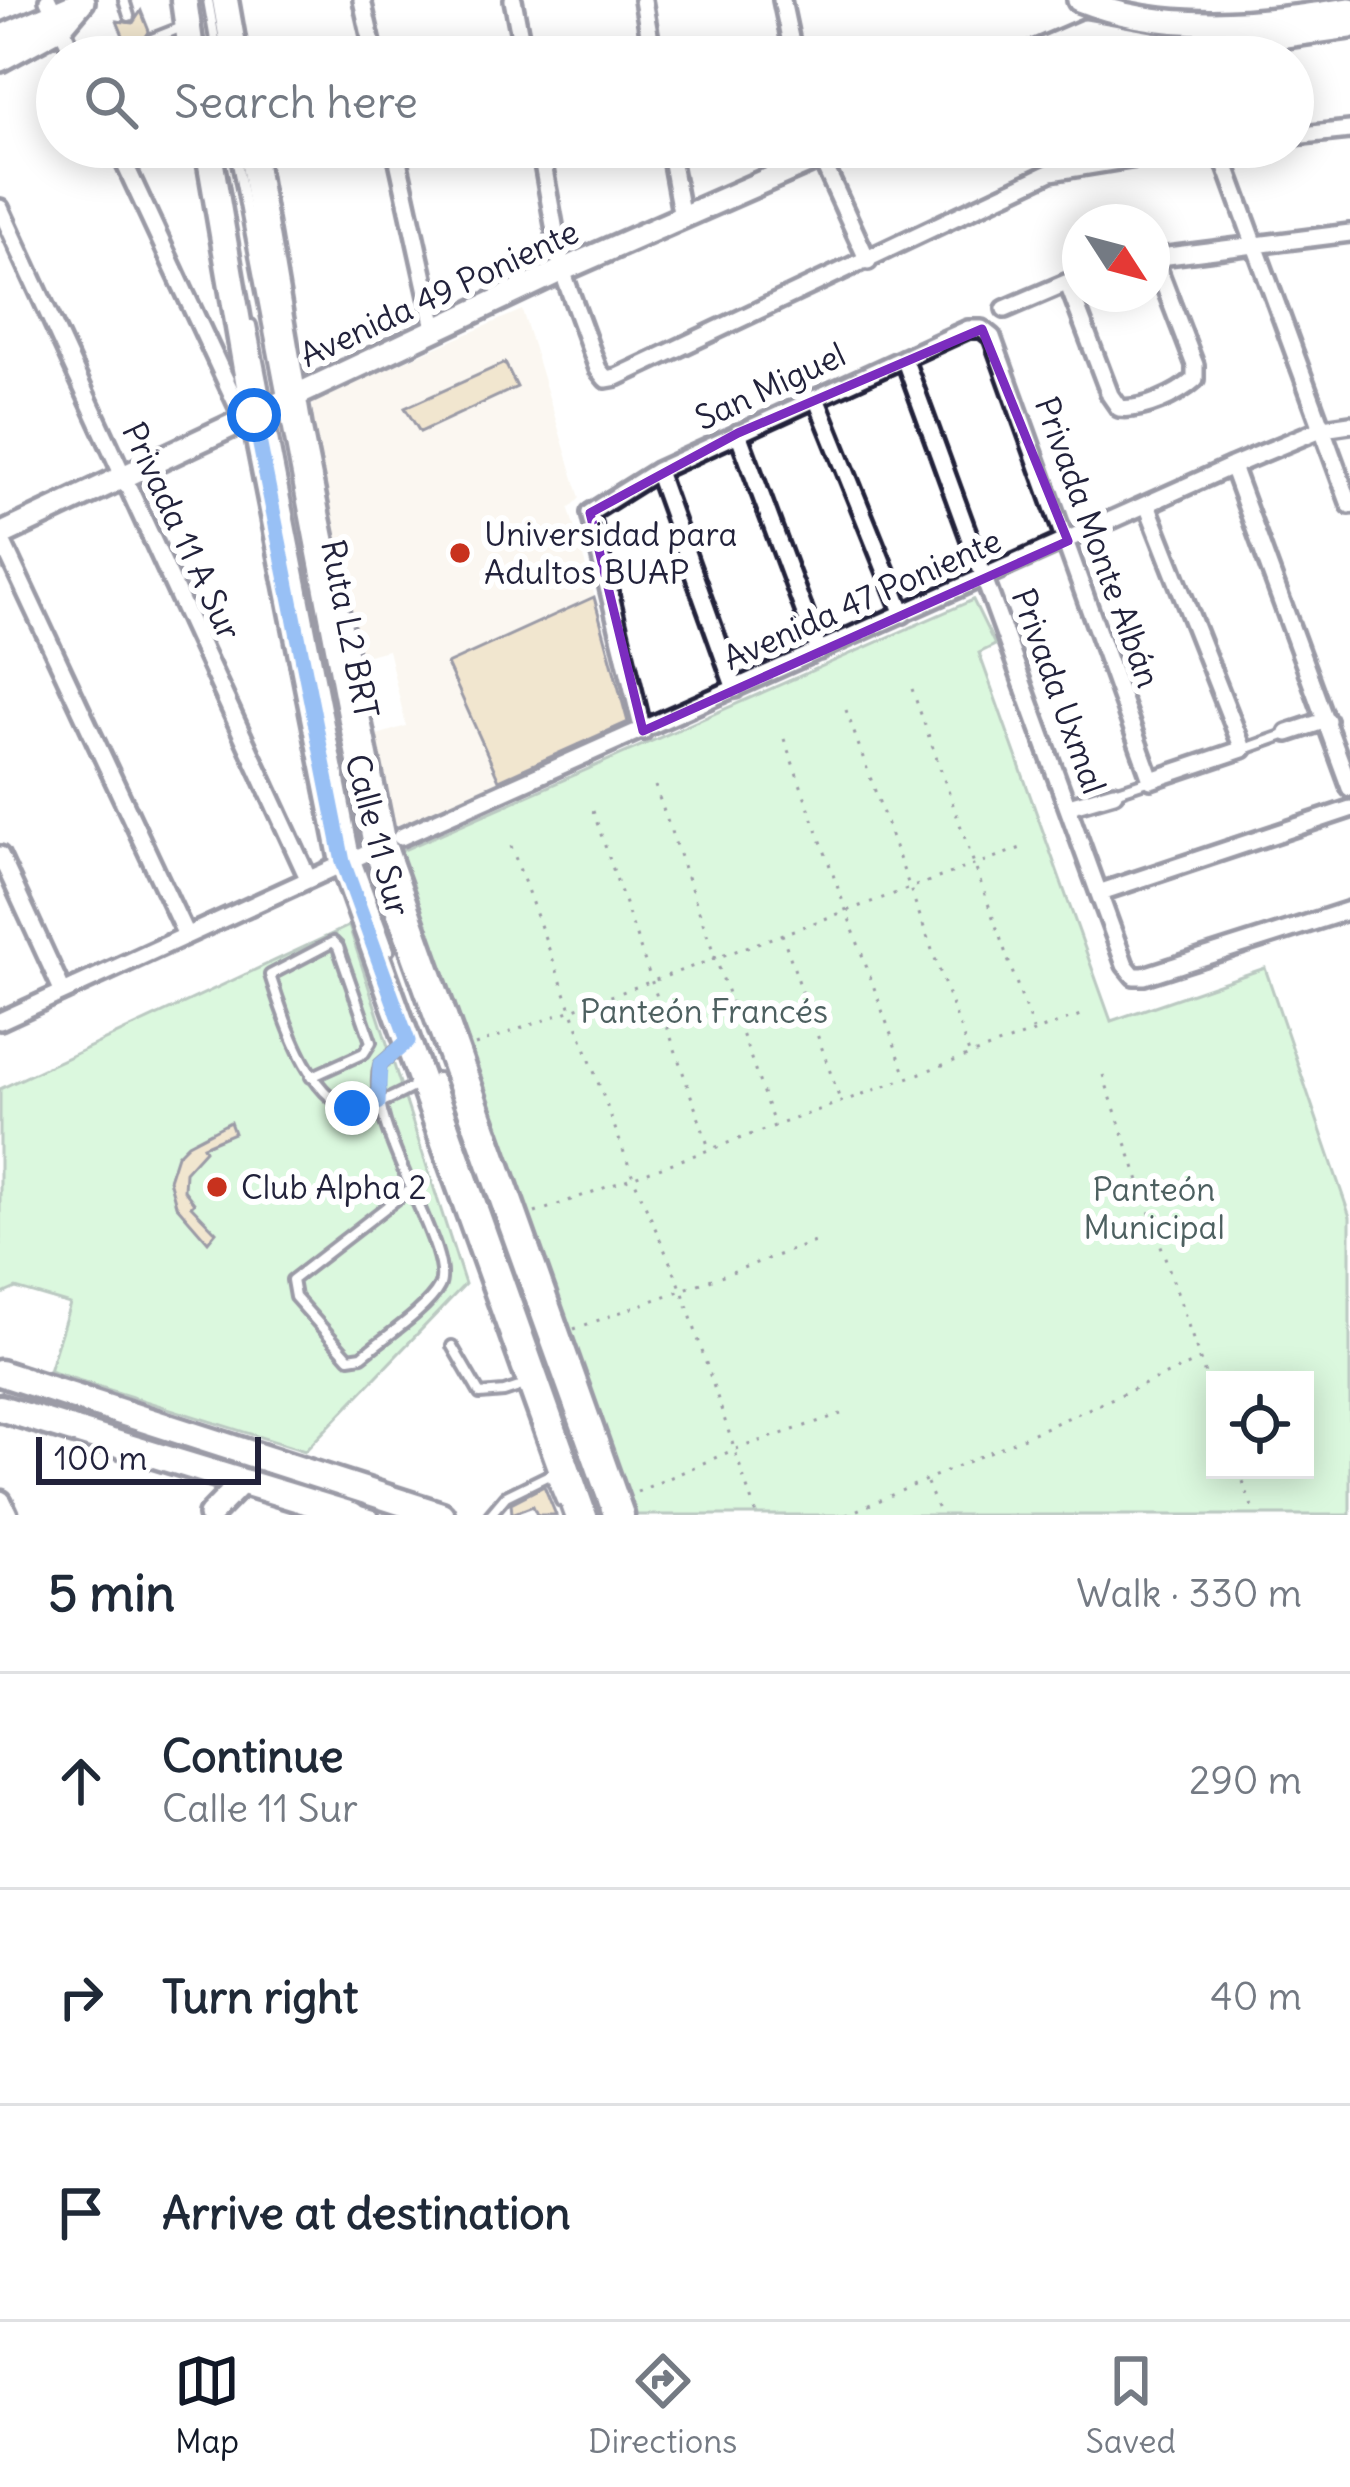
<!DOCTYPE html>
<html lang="en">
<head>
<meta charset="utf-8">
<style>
	body { margin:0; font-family:Delius,sans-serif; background:#f2f2f3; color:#1f2937 }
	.controls { position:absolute; right:36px; bottom:36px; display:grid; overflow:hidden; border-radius:0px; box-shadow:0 6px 30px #0003 }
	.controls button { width:108px; height:108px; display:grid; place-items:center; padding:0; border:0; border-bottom:3px solid #e0e1e3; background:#fff; color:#1f2937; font:60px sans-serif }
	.compass { position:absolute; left:1062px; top:204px; width:108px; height:108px; border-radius:50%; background:#fff; box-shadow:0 6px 30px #0003; rotate:126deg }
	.scale { position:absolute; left:36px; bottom:30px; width:225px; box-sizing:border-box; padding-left:12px; border:6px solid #22223b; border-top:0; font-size:33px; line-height:42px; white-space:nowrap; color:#22223b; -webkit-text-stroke:9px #fff; paint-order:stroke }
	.stop { position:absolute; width:36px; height:36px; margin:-27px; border:9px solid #1a73e8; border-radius:50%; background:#fff }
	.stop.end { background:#1a73e8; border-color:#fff; box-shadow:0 3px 12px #0008 }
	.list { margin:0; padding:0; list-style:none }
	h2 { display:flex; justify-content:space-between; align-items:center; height:156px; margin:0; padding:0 48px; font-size:51px }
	h2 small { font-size:39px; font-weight:400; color:#747a83 }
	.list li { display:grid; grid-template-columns:78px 1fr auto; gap:36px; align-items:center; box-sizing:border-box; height:216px; padding:0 48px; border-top:3px solid #e0e1e3 }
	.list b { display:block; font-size:45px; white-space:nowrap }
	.list p { margin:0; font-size:39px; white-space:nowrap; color:#747a83 }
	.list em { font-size:39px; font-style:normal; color:#747a83 }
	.icon { flex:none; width:66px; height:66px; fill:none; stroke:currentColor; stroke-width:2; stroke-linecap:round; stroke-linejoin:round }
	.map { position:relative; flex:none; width:1350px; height:1515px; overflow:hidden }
	.search { position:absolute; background:#fff; box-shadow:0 6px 30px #0003; left:36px; right:36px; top:36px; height:132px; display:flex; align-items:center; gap:30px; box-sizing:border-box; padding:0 42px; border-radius:66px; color:#747a83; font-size:45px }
	.sheet { height:804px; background:#fff }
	nav { display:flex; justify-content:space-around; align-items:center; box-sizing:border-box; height:168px; border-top:3px solid #e0e1e3; background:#fff; font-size:33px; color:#747a83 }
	nav a { display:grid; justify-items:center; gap:6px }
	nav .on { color:#111827 }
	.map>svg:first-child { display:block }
	.built { fill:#f6eee0 }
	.green { fill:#b0efb6; stroke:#698878; stroke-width:3; fill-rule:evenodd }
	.building { fill:#e1c796; stroke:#22223b; stroke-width:3 }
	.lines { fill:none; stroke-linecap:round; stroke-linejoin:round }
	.lane-casing { stroke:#22223b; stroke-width:16 }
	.street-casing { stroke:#22223b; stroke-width:24 }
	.secondary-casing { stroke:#22223b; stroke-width:30 }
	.primary-casing { stroke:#22223b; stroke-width:33 }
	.path { stroke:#22223b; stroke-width:3; stroke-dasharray:3 9; stroke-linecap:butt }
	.lane { stroke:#fff; stroke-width:8 }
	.street { stroke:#fff; stroke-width:15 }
	.secondary { stroke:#fff; stroke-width:21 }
	.primary { stroke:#fff; stroke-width:24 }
	.route { stroke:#1a73e8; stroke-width:15 }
	.marked { fill:none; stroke:#7b2cbf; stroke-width:9; stroke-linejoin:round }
	.poi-dot { fill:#c8321e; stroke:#fff; stroke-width:4.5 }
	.labels { text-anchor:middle; stroke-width:12; stroke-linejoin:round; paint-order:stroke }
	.street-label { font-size:33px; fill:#22223b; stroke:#fff }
	.poi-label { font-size:33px; fill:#22223b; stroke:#fff; text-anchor:start }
	.park-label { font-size:33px; fill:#4d6060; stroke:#fff }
</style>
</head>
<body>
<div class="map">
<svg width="1350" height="1515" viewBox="0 0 1350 1515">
	<rect width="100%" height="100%" fill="#fff"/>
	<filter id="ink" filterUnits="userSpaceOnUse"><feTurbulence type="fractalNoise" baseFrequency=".00833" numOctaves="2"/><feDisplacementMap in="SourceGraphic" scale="24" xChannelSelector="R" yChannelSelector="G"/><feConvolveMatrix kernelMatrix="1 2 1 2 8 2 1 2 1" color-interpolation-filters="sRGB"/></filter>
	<g filter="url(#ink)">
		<path class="built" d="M522,310l58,188 -11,11 62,211 -217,100 -22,6 -18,-90 32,-10 -18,-76 -27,7 -51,-241 4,-15z"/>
		<path class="green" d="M973,600l22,45 -16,8 132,368 154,-53 85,249v298h-716l-225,-640 -10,2 -2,-24zM1215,1380h90v90h-90z
			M349,926l116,358 -160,167 -256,-80 21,-67 -54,-16 -16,7v-206z"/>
		<path class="building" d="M141,11l8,20 -4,12 11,3 4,11h-28l-15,-36 16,2z
			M505,363l12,24 -97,45 -15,-24z
			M594,597l34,125 -129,58 -52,-116z
			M230,1122l4,11 -31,13 2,4 -20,22 -1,18 10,13 -3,3 25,26 -8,10 -32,-37 -7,-25 8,-25 11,-11z
			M544,1486l12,29h-19l-4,-9 -21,8 -1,-11z"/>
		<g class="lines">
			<g class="lane-casing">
				<path id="lane" d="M124,0l5,16
					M208,0l10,57
					M152,39l33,-13
					M234,147l135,704 239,664
					M251,325l104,532 34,93
					M1245,749l42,-15
					M1115,792l36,-12
					M404,1044l-24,21c-18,58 77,187 59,222 -11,22 -57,52 -77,69l-13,2 -54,-61 -3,-17 119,-92
					M311,1077l53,-24 7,-11 -33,-95 -5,-5 -63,33c12,37 42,141 94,133 18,-4 37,-15 53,-23
					M437,1078l155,437
					M452,1346l28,48 24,-2 24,-8
					M550,1474l11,27
					M357,1510l16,5
					M490,1515l16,-19 49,-24"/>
			</g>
			<g class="street-casing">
				<path id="street" d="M48,0l27,57
					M362,0l13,57
					M513,0l11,57
					M643,0l10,57
					M782,0l12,57
					M1293,136l57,-6
					M117,147l127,273
					M395,147l40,181
					M540,147l22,123 36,99 8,10 11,-2 434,-205 152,-25
					M669,147l13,71
					M1219,147l131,358
					M817,149l51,112
					M0,208l308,670
					M1152,258l198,-25
					M1068,284l42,111 9,13c24,3 58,-13 76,-29v-14l-41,-107
					M1005,309l75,-32
					M904,358l221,607 9,11h10l206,-66
					M816,398l87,216
					M738,433l81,218
					M1232,466l118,322
					M657,471l78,218
					M0,537l186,398
					M643,731l-53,-218 67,-42 311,-142h14l10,8 159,443 92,-31 -96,-244
					M1288,733l39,-13
					M1069,806l45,-13
					M401,837l831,-371 91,-38 27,-4
					M0,855l63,137
					M1101,892l249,-83
					M0,1021l386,-177"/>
			</g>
			<g class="secondary-casing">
				<path id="secondary" d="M1079,0c88,35 179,23 271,9
					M0,37l77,-33
					M1025,57l60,-26 83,15 39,1 143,-20
					M0,60l61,-33 22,-26
					M0,535l562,-265 280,-123
					M0,1502l6,13
					M210,1515l33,-34"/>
			</g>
			<g class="primary-casing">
				<path id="primary" d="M184,0l8,57
					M225,0l10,57
					M208,147l46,268 89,447 235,653
					M251,147l48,282 84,416 238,670
					M0,1373l441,142
					M0,1408l352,107"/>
			</g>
			<path class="path" d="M912,689l121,341
				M846,710l123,343
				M784,739l122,337
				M655,786l119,338
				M593,811l116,337
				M511,846l122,331 49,113 74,225
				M782,934l58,166
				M475,1045l546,-197
				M1103,1075l112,329
				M535,1213l551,-200
				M574,1329l246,-89
				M1239,1470l16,45
				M927,1483l13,32
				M637,1492l96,-42 108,-36
				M846,1515l354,-155"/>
			<use href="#lane" class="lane"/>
			<use href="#street" class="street"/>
			<use href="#secondary" class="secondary"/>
			<use href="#primary" class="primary"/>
		</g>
	</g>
	<g class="lines" filter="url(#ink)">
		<path class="route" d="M254,415l89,447 65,179 -28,24 -2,38 -26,5"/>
	</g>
	<path d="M0 0H1350V1515H0ZM982,329l86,212 -425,190 -53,-218 148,-80z" fill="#fff" fill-opacity=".55" fill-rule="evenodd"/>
	<path class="marked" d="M982,329l86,212 -425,190 -53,-218 148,-80z"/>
	<g class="poi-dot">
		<circle cx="460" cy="553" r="12"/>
		<circle cx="217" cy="1187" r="12"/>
	</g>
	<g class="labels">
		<g class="street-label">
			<text transform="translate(439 293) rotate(-25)" y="12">Avenida 49 Poniente</text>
			<text transform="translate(770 386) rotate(-25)" y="12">San Miguel</text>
			<text transform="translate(182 531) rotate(65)" y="12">Privada 11 A Sur</text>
			<text transform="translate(1098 542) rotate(70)" y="12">Privada Monte Albán</text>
			<text transform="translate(862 599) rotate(-24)" y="12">Avenida 47 Poniente</text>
			<text transform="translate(350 629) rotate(79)" y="12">Ruta L2 BRT</text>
			<text transform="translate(1059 691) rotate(70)" y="12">Privada Uxmal</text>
			<text transform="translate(378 835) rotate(75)" y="12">Calle 11 Sur</text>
		</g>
		<g class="poi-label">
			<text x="484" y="546">Universidad para<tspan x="484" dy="38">Adultos BUAP</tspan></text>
			<text x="241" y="1199">Club Alpha 2</text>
		</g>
		<g class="park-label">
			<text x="704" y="1023">Panteón Francés</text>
			<text x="1154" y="1201">Panteón<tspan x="1154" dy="38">Municipal</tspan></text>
		</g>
	</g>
</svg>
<div class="controls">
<button><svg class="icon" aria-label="locate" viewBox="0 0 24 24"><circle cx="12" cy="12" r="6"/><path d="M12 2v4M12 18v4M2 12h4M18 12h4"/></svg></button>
</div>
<svg class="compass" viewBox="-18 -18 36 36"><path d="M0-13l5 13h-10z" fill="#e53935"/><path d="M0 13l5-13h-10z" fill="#747a83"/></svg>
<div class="scale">100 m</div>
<div class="stop" style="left:254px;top:415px"></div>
<div class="stop end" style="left:352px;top:1108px"></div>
<div class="search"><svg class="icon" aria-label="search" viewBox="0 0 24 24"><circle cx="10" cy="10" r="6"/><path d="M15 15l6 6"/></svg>Search here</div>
</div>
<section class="sheet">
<h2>5 min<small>Walk · 330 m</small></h2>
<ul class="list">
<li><svg class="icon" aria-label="ahead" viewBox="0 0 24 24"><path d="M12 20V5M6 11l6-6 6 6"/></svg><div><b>Continue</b><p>Calle 11 Sur</p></div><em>290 m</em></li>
<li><svg class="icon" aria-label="right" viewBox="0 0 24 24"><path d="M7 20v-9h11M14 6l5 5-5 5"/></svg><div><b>Turn right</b></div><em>40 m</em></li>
<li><svg class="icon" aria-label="arrive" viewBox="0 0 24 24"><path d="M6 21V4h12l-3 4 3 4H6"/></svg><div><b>Arrive at destination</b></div></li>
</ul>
</section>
<nav>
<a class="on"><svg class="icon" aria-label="map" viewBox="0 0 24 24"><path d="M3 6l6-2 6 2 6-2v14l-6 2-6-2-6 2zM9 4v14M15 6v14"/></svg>Map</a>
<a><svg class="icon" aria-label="directions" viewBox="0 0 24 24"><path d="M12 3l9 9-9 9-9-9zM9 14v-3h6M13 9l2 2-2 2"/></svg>Directions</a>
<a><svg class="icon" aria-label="saved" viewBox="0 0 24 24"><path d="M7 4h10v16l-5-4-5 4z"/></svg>Saved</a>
</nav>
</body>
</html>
